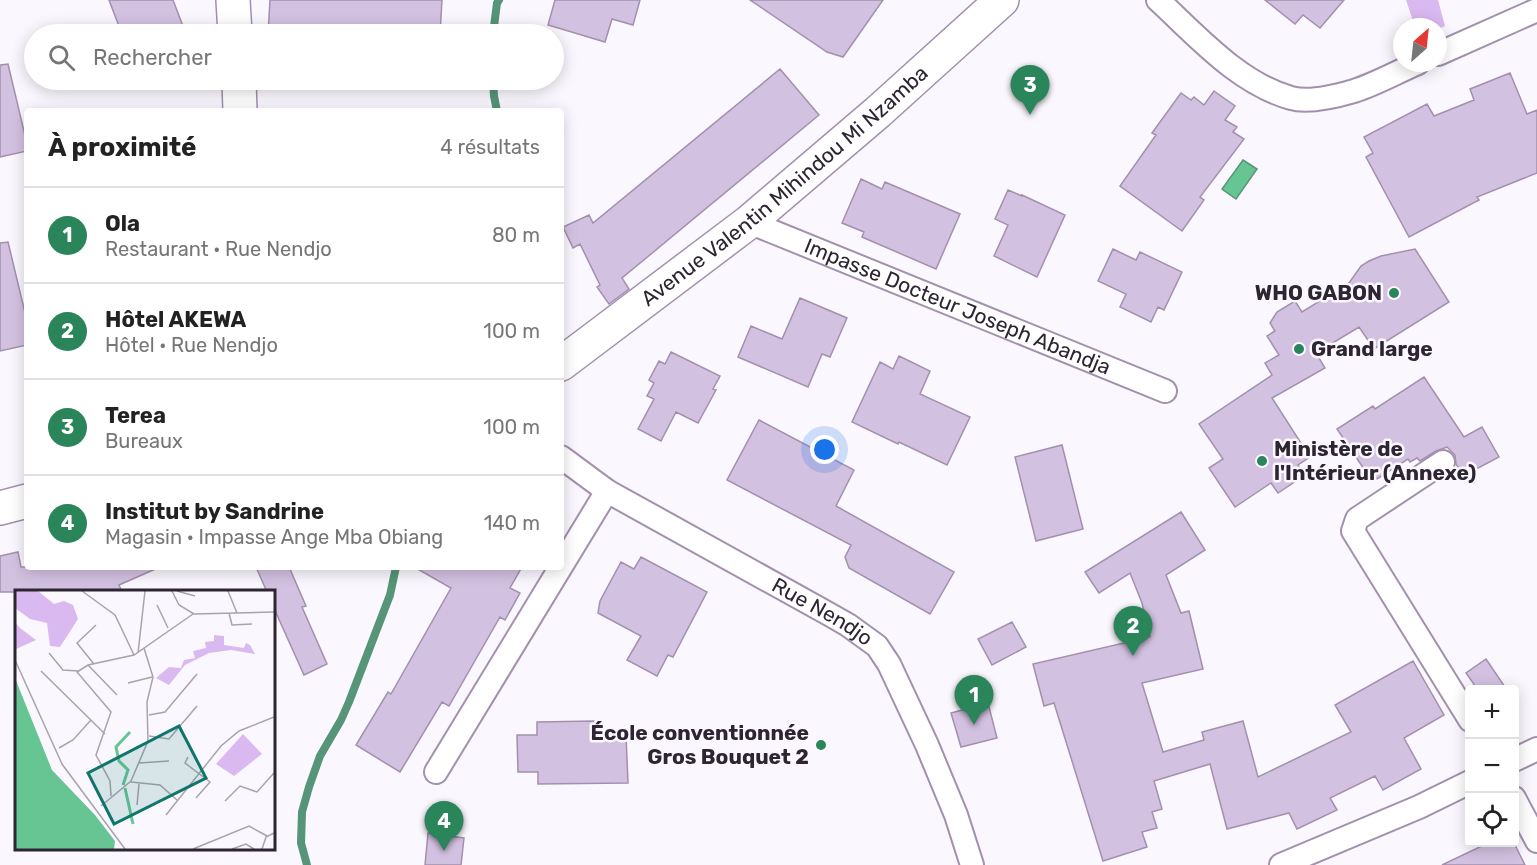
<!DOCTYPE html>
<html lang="fr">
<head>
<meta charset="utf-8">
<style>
	body { margin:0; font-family:Rubik,sans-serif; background:#f6f6f6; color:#222 }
	.controls { position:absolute; right:18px; bottom:18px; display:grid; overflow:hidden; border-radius:6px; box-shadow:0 3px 15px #0003 }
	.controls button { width:54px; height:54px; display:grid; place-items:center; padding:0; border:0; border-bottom:2px solid #e0e0e0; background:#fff; color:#222; font:30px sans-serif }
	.compass { position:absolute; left:1393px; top:18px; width:54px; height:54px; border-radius:50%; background:#fff; box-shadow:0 3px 15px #0003; rotate:27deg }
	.you { position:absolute; left:825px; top:450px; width:21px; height:21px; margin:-15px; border:4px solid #fff; border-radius:50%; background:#1a73e8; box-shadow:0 0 0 9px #1a73e833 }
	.badge { display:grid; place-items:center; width:39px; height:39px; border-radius:50%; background:#2a855b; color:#fff; font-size:20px; font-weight:700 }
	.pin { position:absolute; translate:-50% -50px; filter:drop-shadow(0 2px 3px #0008) }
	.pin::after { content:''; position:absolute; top:32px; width:21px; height:18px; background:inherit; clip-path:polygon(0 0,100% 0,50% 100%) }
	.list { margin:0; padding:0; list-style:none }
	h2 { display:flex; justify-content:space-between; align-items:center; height:78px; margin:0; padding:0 24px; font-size:26px }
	h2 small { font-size:20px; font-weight:400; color:#767676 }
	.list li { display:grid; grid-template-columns:39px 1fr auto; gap:18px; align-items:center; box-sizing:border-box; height:96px; padding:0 24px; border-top:2px solid #e0e0e0 }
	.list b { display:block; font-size:22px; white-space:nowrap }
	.list p { margin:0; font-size:20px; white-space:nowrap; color:#767676 }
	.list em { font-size:20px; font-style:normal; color:#767676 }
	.icon { flex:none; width:33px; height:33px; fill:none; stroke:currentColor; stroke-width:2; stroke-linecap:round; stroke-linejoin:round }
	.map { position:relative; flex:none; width:1537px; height:865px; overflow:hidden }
	.search { position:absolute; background:#fff; box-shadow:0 3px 15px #0003; left:24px; top:24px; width:540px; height:66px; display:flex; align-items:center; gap:15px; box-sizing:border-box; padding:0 21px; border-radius:33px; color:#767676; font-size:22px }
	.panel { position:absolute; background:#fff; box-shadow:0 3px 15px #0003; left:24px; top:108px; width:540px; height:462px; border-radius:6px }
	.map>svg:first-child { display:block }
	.green { fill:#dab9f1 }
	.water { fill:#67c594; stroke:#569577; stroke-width:1.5 }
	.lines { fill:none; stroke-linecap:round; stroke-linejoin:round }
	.stream { stroke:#569577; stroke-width:8 }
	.building { fill:#d3c1e1; stroke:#a290ae; stroke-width:1.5 }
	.street-casing { stroke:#a290af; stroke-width:26 }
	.secondary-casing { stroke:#a290af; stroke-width:36 }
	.street { stroke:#fff; stroke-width:22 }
	.secondary { stroke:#fff; stroke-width:33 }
	.poi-dot { fill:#2a855b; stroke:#fbf7fe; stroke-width:2 }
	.labels { text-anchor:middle; stroke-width:5; stroke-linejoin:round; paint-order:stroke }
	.street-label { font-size:21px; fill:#2d2532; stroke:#fbf7fe }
	.poi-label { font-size:21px; font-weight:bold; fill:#2d2532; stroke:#fbf7fe; text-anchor:end }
	.inset-river { fill:none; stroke:#67c594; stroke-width:3 }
	.inset-road { fill:none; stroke:#a9a3ac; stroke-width:1.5 }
	.view { fill:#0f766e; fill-opacity:0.15; stroke:#0f766e; stroke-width:3 }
	.inset-edge { fill:none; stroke:#2d2532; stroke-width:3 }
</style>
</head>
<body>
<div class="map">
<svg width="1537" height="865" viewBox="0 0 1537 865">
	<rect width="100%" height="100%" fill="#fbf7fe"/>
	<path class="green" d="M1406,0h32l7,26 -7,3v-2h-23z"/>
	<path class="water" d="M1243,160l14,9 -21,30 -14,-10z"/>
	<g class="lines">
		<path class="stream" d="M493,34l4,-31 2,-3
			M493,80l1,16 3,15
			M307,865l-6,-22 1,-31 7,-25 11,-31 21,-36 8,-18 41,-107 6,-28"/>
	</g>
	<path class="building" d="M109,0h64l13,34h-64z
		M270,0h172l-2,34h-172z
		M555,0h85l-7,25 -21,-6 -7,23 -57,-17z
		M750,0h133l-40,57 -16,-5z
		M1265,0h79l-24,28 -17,-13 -8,9z
		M8,64l19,80v7l-27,6v-92z
		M780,69l39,46 -197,163 7,11 -20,15 -12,-17 3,-2 -20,-41 -7,4 -10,-21 26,-12 4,8z
		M1510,73l17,41 10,-4v63l-60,24 2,3 -70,37 -43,-80 7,-4 -9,-16 63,-33 7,12 40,-16 -4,-11z
		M1214,91l21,15 -10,14 12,7 -4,5 11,7 -44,58 4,3 -22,31 -62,-45 36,-51 -4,-2 29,-40 10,7 3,-3 10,8z
		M861,179l21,10 3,-7 75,32 -24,55 -74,-32 2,-5 -22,-9z
		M1008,190l14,6v-1l43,20 -28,62 -43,-21 14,-31 -13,-6z
		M8,242l19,79v24l-27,6v-108z
		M1113,249l23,11 4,-8 42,20 -18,38 -6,-3 -7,15 -31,-15 6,-13 -28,-13z
		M1415,249l34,53 -75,47 -15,-22 -43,26 9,15 -53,30 38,59 -12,8 7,10 -27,18 -7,-10 -36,24 -26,-39 14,-9 -24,-35 73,-49 -7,-12 14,-8 -12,-19 8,-5 -5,-8 7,-11 18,-11 7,11 47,-29 12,-17 8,-5 12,-5z
		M800,298l47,20 -17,39 -8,-3 -14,33 -70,-30 13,-31 31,13z
		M671,352l49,24 -7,13 3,1 -18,33 -22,-11 -15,29 -23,-12 16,-30 -7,-3 7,-13 -5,-3 10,-19 6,3z
		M899,356l31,15 -10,23 50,23 -23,48 -48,-23 -1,2 -46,-22 28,-60 13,7z
		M1424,377l40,60 18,-10 17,30 -36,19 -7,-12 -1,-9 -8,-8 -11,4 -16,10 -3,-3 -7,4 -2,-3 -31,20 -4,-6 -5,2 -31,-46 36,-23 2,3z
		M759,420l95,50 -18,36 118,66 -24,42 -81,-46 -4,-11 6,-12 -124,-65z
		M1062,445l21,84 -47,12 -21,-84z
		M1181,512l24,38 -39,25 15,38 8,-2 14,58 -61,14 21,69 41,-12 -2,-8 41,-11 15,56 93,-45 -16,-27 78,-44 31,54 -40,23 17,31 -38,21 -8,-14 -45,22 7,12 -40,19 -8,-16 -62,16 -17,-65 -56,17 8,28 -10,3 5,16 -15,4 5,15 -44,14 -49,-158 -10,3 -11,-42 117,-27 -8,-34 -12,-30 -31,20 -14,-21z
		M18,552l3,15h139l-41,18 3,7h-122v-36z
		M641,557l66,35 -34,65 -5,-2 -11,21 -30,-16 14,-24 -43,-23 2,-12 21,-39 13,7z
		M256,567h33l17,39 -4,1 25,57 -23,11 -31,-69v-14h-6z
		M414,567h108l-12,21 10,5 -15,27 -5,-3 -51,89 -7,-4 -42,70 -44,-27 32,-53 3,2 60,-106z
		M1012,622l14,25 -34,18 -14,-26z
		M1486,659l21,31h-29l-12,-17z
		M988,703l9,35 -36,9 -10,-34z
		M594,721l-2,13 34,1 2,48 -90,1v-12h-20l-1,-37h20v-13z
		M428,833l36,5 -3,27h-36z
		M1488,843h26l11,22h-83z"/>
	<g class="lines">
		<g class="street-casing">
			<g id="street">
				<path d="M1158,0c39,36 80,83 133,98 17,5 46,-2 63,-7 22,-7 43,-19 64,-28"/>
				<path d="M1438,54l99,-44"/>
				<path id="s1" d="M749,222l416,169"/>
				<path id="s2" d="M561,457l46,34 220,122 21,12 29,21 12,18 38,81 29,70 16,50"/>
				<path d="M1443,462l-86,57 -4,12 117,189"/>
				<path d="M1514,760l23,-11"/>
				<path d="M436,772l171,-281"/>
				<path d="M1514,798l23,43"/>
				<path d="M1281,865l138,-58 51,-25"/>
			</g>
		</g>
		<g class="secondary-casing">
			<g id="secondary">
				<path d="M233,0l2,34"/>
				<path d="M239,80l1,31"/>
				<path id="s3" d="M561,364l188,-142 129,-110 124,-112"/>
				<path d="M0,508l27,-7"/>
			</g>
		</g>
		<use href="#street" class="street"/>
		<use href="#secondary" class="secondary"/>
	</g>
	<g class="poi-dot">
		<circle cx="1394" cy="293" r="6"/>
		<circle cx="1299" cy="349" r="6"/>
		<circle cx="1262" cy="461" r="6"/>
		<circle cx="821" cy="745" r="6"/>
	</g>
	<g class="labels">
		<g class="street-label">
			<text dy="7" stroke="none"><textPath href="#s3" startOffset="286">Avenue Valentin Mihindou Mi Nzamba</textPath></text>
			<text dy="7" stroke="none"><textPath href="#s1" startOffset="225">Impasse Docteur Joseph Abandja</textPath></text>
			<text dy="7" stroke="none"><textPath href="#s2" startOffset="304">Rue Nendjo</textPath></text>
		</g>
		<g class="poi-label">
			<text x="1382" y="300">WHO GABON</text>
			<text x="1311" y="356" text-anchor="start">Grand large</text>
			<text x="1274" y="456" text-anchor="start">Ministère de<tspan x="1274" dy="24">l'Intérieur (Annexe)</tspan></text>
			<text x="809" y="740">École conventionnée<tspan x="809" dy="24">Gros Bouquet 2</tspan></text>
		</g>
	</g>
	<g transform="translate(15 590)">
		<rect width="260" height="260" fill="#fbf7fe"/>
		<path d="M0,1h23l16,13 10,-3 9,4 5,14 -18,28 -10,-1 -3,-23 -17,-4 -15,-11zM0,32l5,6 16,12 -20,9zM199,45l10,1v9l20,3 2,-5 4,2 5,9 -24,-4 -22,3 -24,12 -16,20 -13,-7 13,-11 12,1 3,-8 11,-2 -2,-7 13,-3 -1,-6 9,-1zM228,144l19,20 -28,22 -18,-12z" fill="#dab9f1"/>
		<path d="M0,88l37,92 43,45 20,26 -1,8h-99z" fill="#67c594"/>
		<path class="inset-river" d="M108,195l5,-15 -9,-9 -3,-14 14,-15M110,198l8,36"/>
		<path class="inset-road" d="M67,1l33,24 19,40M157,1l7,14 15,9 80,-2M162,1l18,5M213,1l9,22M142,15l11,23M214,23l3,12 20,-1M34,63l14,17 15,1M123,63l7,-62M0,70l47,104 63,85M79,74l-17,-21 19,-18M73,75l29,30M26,81l64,63M113,93l24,-6M134,125l16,-3 32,-38M134,146l20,3 28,-33M44,158l14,-8 18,-20M173,167l-3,6 25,19 -14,16M124,173l30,-2M116,192l29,3 17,15M96,206l-1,-15 -14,-26 15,-43 -34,-40 11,-7 46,-10 59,-41M210,211l15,-15 17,6 17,-19M122,215l2,-21M86,216l30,-25 17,-40 -1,-39 6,-25 -9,-29M151,225l55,-69 18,-15 35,-14M178,259l56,-23 18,10M217,259l14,-5 8,5M247,259l4,-12 8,-4"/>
		<path class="view" d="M164,136l27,52 -92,46 -26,-51z"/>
		<rect width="260" height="260" class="inset-edge"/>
	</g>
</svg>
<div class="controls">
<button>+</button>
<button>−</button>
<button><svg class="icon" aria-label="locate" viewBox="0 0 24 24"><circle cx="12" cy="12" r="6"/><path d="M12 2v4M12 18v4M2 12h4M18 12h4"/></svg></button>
</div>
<svg class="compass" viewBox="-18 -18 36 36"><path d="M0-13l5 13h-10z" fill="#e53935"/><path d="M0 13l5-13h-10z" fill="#767676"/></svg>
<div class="you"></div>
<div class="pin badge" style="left:974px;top:725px">1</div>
<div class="pin badge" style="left:1133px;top:656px">2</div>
<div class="pin badge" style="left:1030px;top:115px">3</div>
<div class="pin badge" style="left:444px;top:851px">4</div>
<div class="search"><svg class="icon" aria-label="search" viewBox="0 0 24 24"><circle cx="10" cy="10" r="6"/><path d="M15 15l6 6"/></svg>Rechercher</div>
<section class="panel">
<h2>À proximité<small>4 résultats</small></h2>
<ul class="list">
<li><span class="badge">1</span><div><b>Ola</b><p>Restaurant · Rue Nendjo</p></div><em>80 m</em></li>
<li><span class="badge">2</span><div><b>Hôtel AKEWA</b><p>Hôtel · Rue Nendjo</p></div><em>100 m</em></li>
<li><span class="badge">3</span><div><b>Terea</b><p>Bureaux</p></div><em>100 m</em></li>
<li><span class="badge">4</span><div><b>Institut by Sandrine</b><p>Magasin · Impasse Ange Mba Obiang</p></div><em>140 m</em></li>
</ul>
</section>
</div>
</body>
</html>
